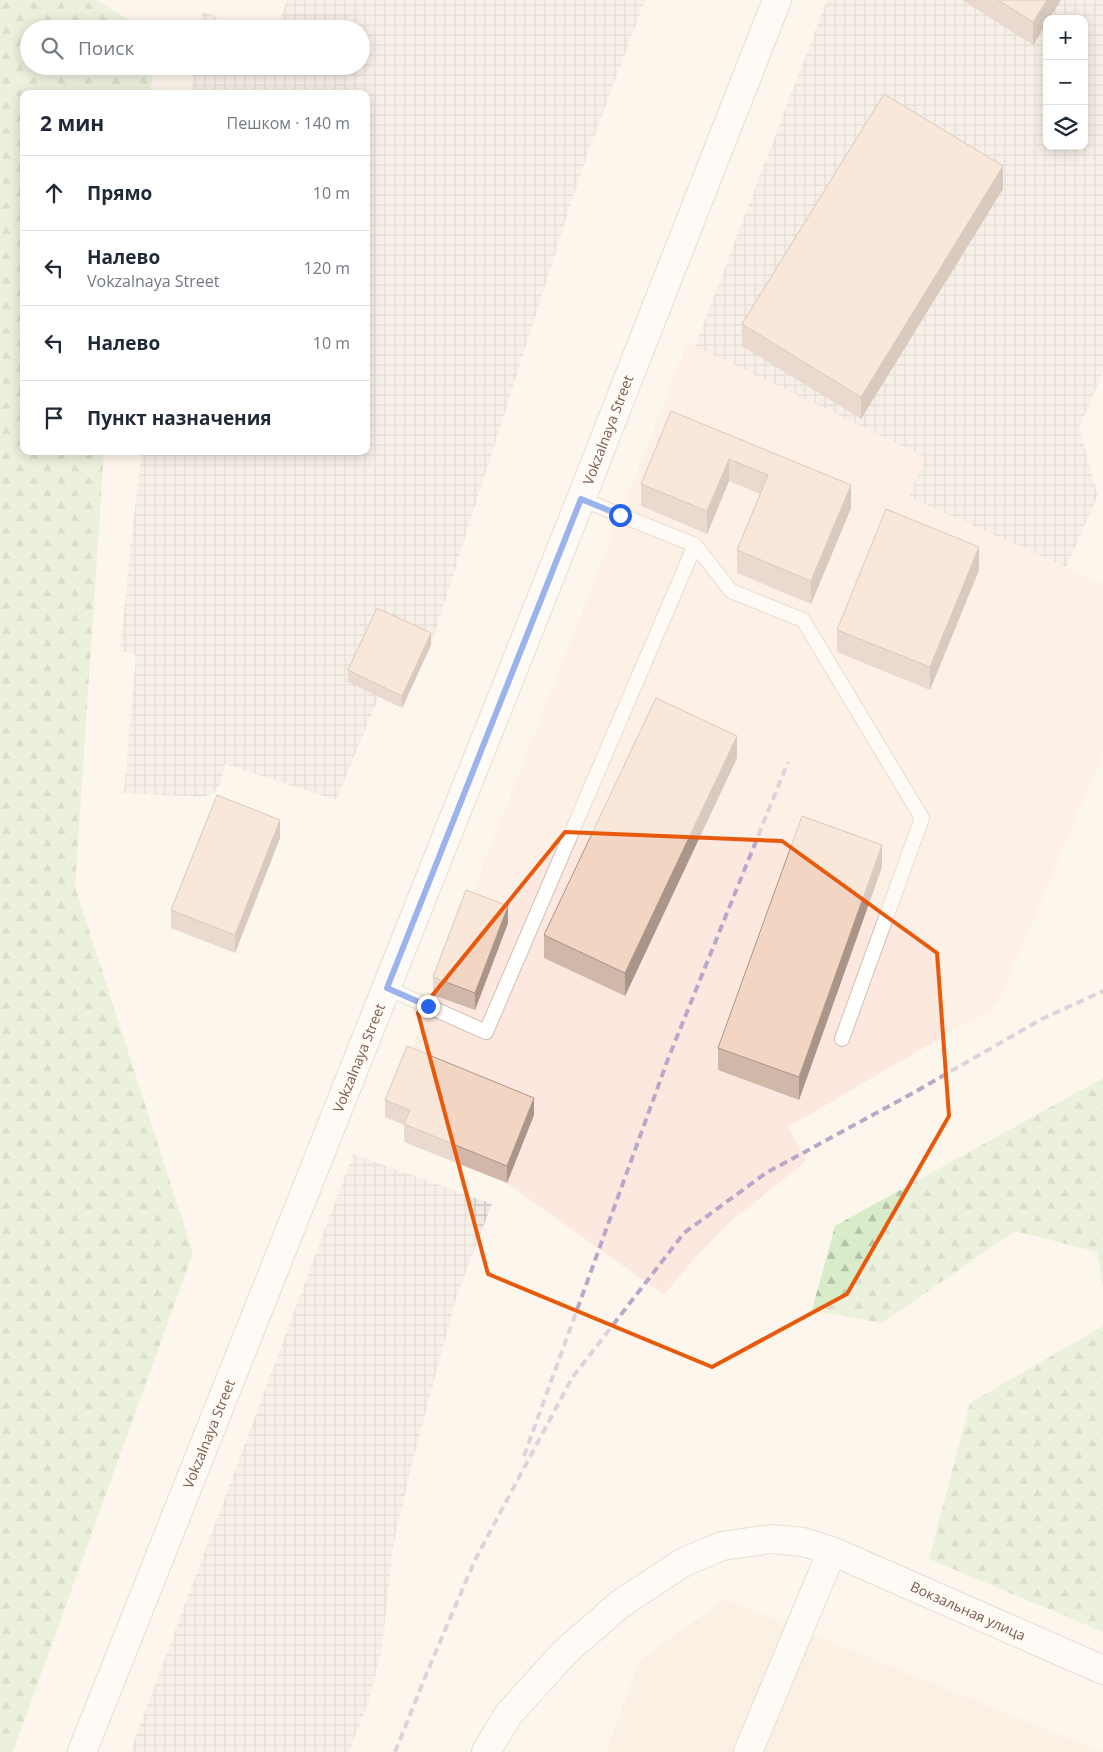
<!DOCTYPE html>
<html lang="ru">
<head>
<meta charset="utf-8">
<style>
	body { margin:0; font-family:"Open Sans",sans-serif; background:#f2f2f3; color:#1f2937 }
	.controls { position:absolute; right:15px; top:15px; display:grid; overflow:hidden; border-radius:10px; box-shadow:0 2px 12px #0003 }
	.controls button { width:45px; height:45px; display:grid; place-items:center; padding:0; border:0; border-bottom:1px solid #e0e1e3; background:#fff; color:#1f2937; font:25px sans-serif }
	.stop { position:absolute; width:15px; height:15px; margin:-11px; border:4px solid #2563eb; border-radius:50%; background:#fff }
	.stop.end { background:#2563eb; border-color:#fff; box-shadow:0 1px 5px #0008 }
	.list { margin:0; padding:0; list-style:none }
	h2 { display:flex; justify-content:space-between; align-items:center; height:65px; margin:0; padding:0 20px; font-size:21px }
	h2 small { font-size:16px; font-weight:400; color:#747a83 }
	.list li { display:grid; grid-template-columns:32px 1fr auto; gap:15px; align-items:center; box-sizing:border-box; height:75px; padding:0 20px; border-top:1px solid #e0e1e3 }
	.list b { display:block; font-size:19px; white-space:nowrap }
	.list p { margin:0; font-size:16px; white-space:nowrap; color:#747a83 }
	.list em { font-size:16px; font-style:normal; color:#747a83 }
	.icon { flex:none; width:28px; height:28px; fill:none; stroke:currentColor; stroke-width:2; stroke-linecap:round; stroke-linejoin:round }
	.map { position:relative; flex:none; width:1103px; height:1752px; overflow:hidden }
	.search { position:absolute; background:#fff; box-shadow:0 2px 12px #0003; left:20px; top:20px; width:350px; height:55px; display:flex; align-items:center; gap:12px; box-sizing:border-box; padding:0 18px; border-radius:28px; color:#747a83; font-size:19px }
	.panel { position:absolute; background:#fff; box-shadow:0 2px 12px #0003; left:20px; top:90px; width:350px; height:365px; border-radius:10px }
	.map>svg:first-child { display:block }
	.residential { fill:#f5e8da }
	.commercial { fill:#fde8e0 }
	.industrial { fill:url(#industrial-grid); fill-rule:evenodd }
	.forest { fill:url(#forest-firs) }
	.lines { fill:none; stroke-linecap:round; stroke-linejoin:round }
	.service-casing { stroke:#d1beb0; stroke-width:16 }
	.minor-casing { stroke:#d1beb0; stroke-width:30 }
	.service { stroke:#fff; stroke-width:14 }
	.minor { stroke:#fff; stroke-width:28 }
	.rail { stroke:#b9a8c9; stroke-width:4; stroke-dasharray:8 5; stroke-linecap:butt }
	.wall { fill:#d1b7a8 }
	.shaded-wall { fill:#aa9588 }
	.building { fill:#f3d5c3; stroke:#aa9588 }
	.route { stroke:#2563eb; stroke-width:6 }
	.marked { fill:none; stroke:#e8590c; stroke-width:4; stroke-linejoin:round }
	.labels { text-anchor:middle; stroke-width:5; stroke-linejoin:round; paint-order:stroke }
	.street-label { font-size:14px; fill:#7a5c4d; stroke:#fffaf3 }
</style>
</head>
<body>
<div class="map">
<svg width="1103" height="1752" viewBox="0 0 1103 1752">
	<defs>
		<pattern id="industrial-grid" width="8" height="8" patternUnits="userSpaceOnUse" patternTransform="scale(1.25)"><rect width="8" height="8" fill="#efe9e4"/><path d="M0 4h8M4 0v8" fill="none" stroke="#c7c0bb"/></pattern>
		<pattern id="forest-firs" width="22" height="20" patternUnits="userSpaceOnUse" patternTransform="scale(1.25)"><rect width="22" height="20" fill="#d8ecc9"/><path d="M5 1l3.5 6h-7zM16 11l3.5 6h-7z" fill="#b4c2a5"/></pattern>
	</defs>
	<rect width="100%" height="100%" fill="#fdf6ec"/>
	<path class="residential" d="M725,1599l378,153h-497l34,-92z"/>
	<path class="commercial" d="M687,343l238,114 -16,40 194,87v169l-106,252 -209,122 18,34 -76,61 -36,37 -30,36 -157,-112 -97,-56 -25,-10z"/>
	<path class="industrial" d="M287,0h358l-63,169 -151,476 -29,63 -23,-11 -43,103 -111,-36 -5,20 -5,8 -11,5 -80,-4 12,-138 -16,-4 13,-128 9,-72h224v-357h-175l3,-28h167v-37h-85z
		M827,0h276v372l-24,56 19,68 -32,71 -157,-70 16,-40 -230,-111zM1047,19h37v127h-37z
		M202,11l41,18h-43z
		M353,1154l139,50 -35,91 -44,165 -20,87 -11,101 -13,52 -20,52h-219z"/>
	<path class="forest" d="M0,0h96l47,29h-114v37h125l-4,28h-126v357h80l-29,436 118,366 -180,499h-13z
		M1103,1078v210l-6,-36 -82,-21 -133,92 -70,-13 23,-84z
		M1103,1326v306l-174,-73 41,-156z"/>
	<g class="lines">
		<g class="service-casing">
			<path id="service" d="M581,499l114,46 36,46 72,29 119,198 -80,221
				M387,988l99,44 209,-487"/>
		</g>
		<g class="minor-casing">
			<path id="minor" d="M82,1752l499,-1253 196,-499
				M486,1752l22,-37 56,-62 56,-49 64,-42 38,-16 49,-7 32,3 29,9 271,119
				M748,1752l84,-201"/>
		</g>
		<use href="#service" class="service"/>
		<use href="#minor" class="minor"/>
		<path class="rail" d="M524,1456l144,-397 120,-297
			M395,1752l33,-82 47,-110 97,-182 112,-145 82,-60 147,-80 129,-74 61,-28"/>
	</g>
	<path class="wall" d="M962,0h99l-12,19h-2l-14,26z
		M1003,189l-142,230 -119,-73v-22z
		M671,411l180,97 -40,96 -74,-31v-23l23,-56 -31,-13 -22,53 -66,-28v-22z
		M979,570l-49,120 -93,-38v-22z
		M431,645l-29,63 -54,-26v-12z
		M737,758l-112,238 -81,-38v-23z
		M280,838l-45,115 -64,-25v-18z
		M882,867l-83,233 -81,-30v-22z
		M508,923l-33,87 -42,-15v-18z
		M385,1100l149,15 -27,68 -103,-41v-17l-19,-8z"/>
	<path class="shaded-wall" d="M1047,0h14l-12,19h-2v4l-14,22v-23z
		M1003,166v23l-142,230v-22z
		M729,459v22l-22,53v-23z
		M851,485v23l-40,96v-23z
		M979,547v23l-49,120v-23z
		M431,633v12l-29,63v-12z
		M737,736v22l-112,238v-23z
		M280,820v18l-45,115v-18z
		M882,845v22l-83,233v-23z
		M508,906v17l-33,87v-17z
		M534,1098v17l-27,68v-17z"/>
	<path class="building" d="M998,0h49l-14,22z
		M884,94l119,72 -142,231 -119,-73z
		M671,411l180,74 -40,96 -74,-31 31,-75 -39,-16 -22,52 -66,-27z
		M886,509l93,38 -49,120 -93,-37z
		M377,608l54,25 -29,63 -54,-26z
		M656,698l81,38 -112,237 -81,-38z
		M217,795l63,25 -45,115 -64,-25z
		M802,816l80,29 -83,232 -81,-29z
		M466,890l42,16 -33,87 -42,-16z
		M407,1046l127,52 -27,68 -103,-42 6,-14 -25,-10z"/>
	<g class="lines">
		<path class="route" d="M428,1006l-41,-18 194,-489 39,16"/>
	</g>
	<path d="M0 0H1103V1752H0ZM565,832l217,9 155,112 12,163 -102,178 -135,73 -224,-93 -70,-261z" fill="#fdf6ec" fill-opacity=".55" fill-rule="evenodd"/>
	<path class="marked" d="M565,832l217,9 155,112 12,163 -102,178 -135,73 -224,-93 -70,-261z"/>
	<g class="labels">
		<g class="street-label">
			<text transform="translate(608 430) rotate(-69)" y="5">Vokzalnaya Street</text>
			<text transform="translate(359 1058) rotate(-68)" y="5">Vokzalnaya Street</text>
			<text transform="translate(209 1434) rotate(-68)" y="5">Vokzalnaya Street</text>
			<text transform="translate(968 1611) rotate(24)" y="5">Вокзальная улица</text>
		</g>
	</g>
</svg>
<div class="controls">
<button>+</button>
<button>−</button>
<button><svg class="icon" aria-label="layers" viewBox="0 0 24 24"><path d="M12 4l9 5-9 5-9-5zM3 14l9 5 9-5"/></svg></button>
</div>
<div class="stop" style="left:620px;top:515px"></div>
<div class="stop end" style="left:428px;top:1006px"></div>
<div class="search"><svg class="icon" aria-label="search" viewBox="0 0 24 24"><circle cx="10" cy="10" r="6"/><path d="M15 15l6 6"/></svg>Поиск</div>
<section class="panel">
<h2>2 мин<small>Пешком · 140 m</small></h2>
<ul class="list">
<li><svg class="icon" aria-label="ahead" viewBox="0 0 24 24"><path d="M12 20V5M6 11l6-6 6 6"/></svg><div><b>Прямо</b></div><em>10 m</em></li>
<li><svg class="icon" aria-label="left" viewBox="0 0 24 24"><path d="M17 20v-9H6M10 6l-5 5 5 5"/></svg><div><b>Налево</b><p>Vokzalnaya Street</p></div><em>120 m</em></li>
<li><svg class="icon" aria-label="left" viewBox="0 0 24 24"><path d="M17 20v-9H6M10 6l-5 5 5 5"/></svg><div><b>Налево</b></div><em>10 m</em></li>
<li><svg class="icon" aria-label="arrive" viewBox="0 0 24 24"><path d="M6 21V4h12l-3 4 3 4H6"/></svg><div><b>Пункт назначения</b></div></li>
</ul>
</section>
</div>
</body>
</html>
